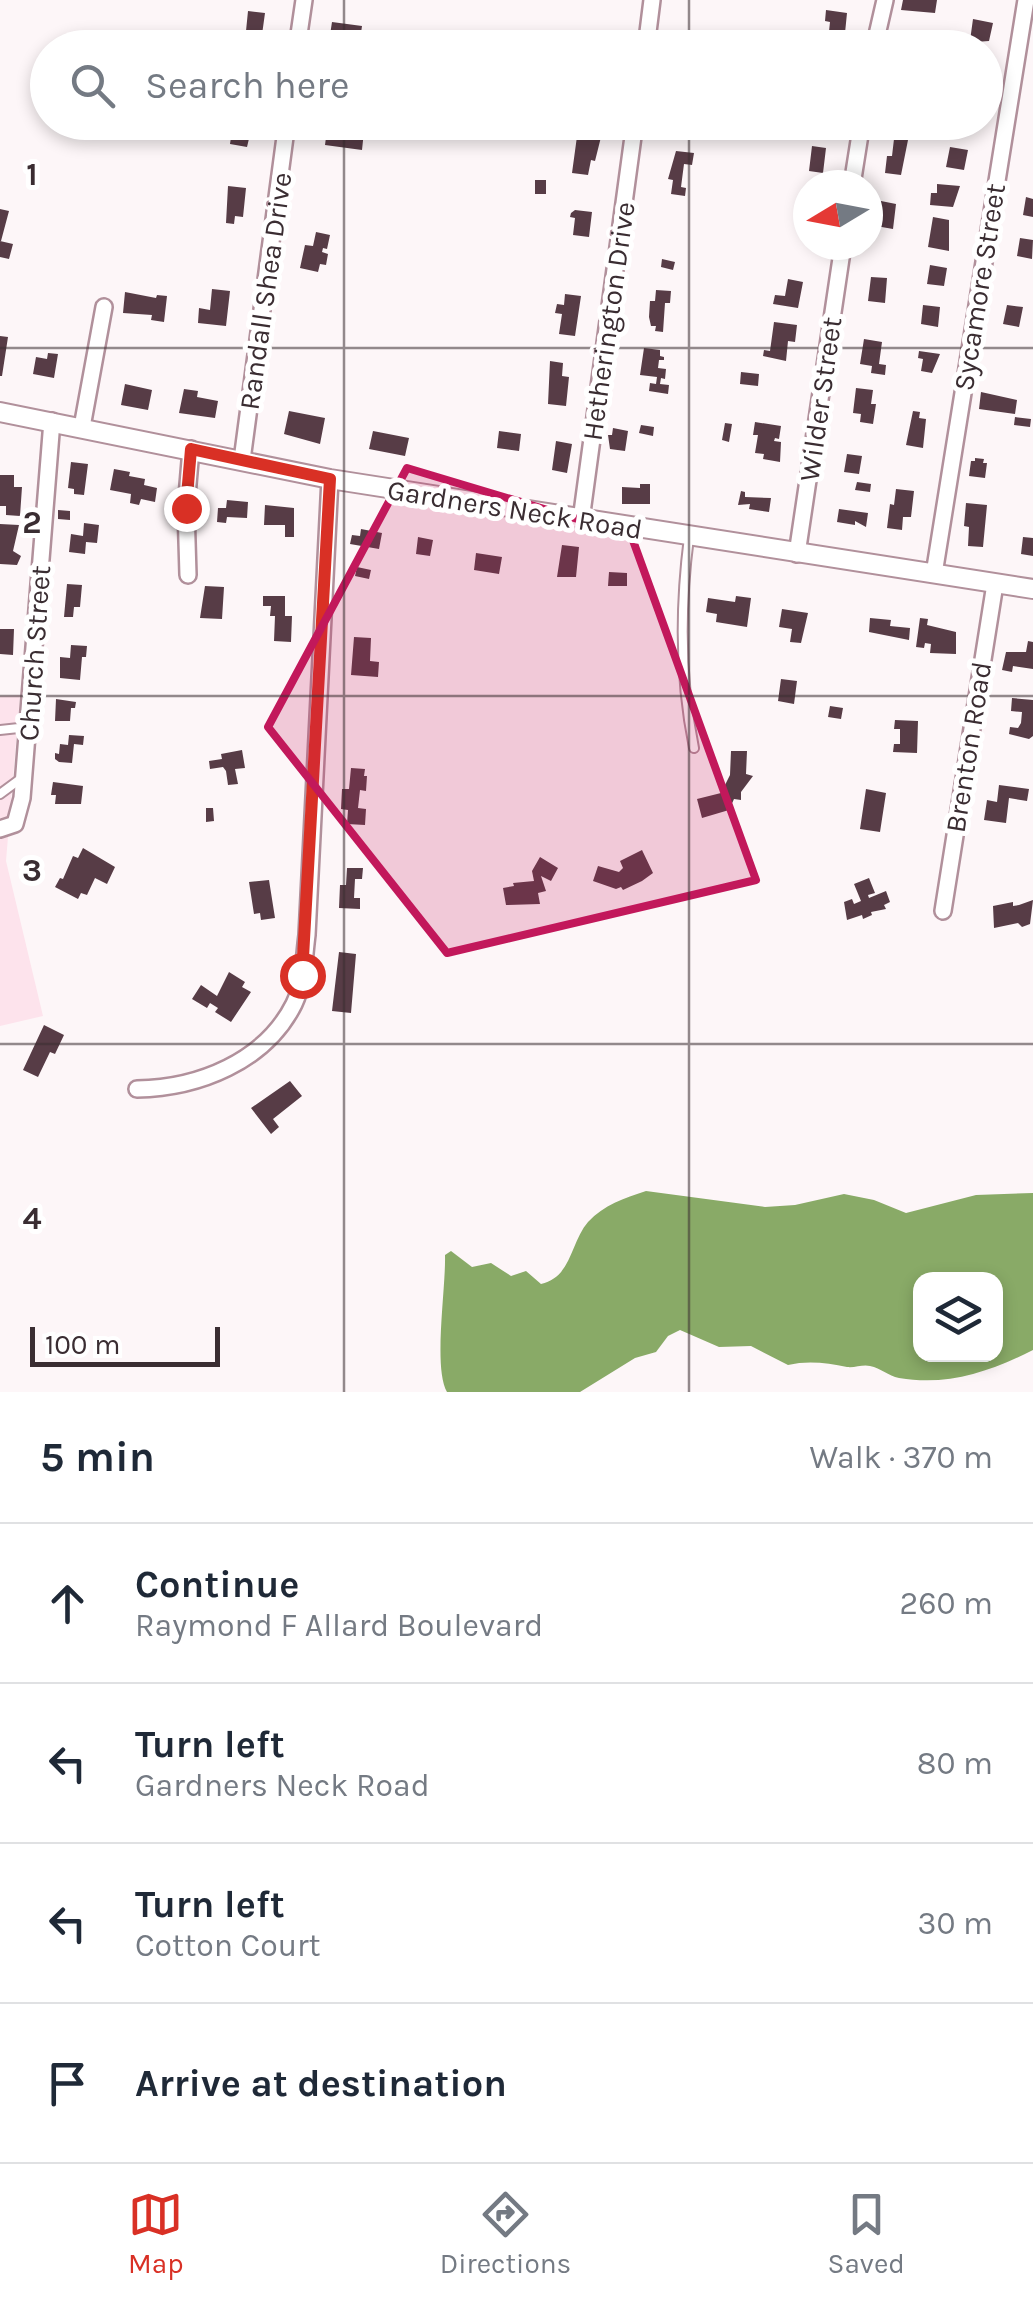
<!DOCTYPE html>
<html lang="en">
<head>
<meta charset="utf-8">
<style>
	body { margin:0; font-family:Karla,sans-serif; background:#f6f6f7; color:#1f2937 }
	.controls { position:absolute; right:30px; bottom:30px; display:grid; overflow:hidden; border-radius:20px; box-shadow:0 5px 15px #0003 }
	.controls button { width:90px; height:90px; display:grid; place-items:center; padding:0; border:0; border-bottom:2px solid #e0e1e3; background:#fff; color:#1f2937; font:50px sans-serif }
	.compass { position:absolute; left:793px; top:170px; width:90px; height:90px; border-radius:50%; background:#fff; box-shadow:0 5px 15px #0003; rotate:260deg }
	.scale { position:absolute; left:30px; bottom:25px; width:190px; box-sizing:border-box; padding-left:10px; border:5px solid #3a2d32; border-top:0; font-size:28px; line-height:35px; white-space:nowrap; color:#3a2d32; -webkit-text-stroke:8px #fff; paint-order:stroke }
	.stop { position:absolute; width:30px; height:30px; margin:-22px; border:8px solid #d93025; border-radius:50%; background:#fff }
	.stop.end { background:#d93025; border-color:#fff; box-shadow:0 2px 10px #0008 }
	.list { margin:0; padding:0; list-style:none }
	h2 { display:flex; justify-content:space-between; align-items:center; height:130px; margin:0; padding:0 40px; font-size:42px }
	h2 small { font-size:32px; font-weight:400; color:#747a83 }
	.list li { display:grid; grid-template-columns:65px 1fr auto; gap:30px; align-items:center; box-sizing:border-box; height:160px; padding:0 40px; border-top:2px solid #e0e1e3 }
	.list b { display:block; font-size:38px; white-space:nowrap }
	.list p { margin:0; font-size:32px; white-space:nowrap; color:#747a83 }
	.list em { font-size:32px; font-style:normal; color:#747a83 }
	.icon { flex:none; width:55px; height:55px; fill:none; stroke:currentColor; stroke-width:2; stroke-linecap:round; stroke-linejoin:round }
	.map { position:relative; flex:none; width:1033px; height:1392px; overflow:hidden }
	.search { position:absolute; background:#fff; box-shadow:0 5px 15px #0003; left:30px; right:30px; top:30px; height:110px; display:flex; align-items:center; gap:25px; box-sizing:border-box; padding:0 35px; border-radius:55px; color:#747a83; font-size:38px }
	.sheet { height:770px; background:#fff }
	nav { display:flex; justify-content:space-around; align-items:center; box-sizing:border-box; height:140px; border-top:2px solid #e0e1e3; background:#fff; font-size:28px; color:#747a83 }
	nav a { display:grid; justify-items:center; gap:5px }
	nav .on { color:#d93025 }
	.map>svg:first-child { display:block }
	.built { fill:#fde3ec }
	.water { fill:#89aa67; fill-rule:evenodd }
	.building { fill:#573c46 }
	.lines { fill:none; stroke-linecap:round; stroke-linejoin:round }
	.service-casing { stroke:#b1909b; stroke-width:12 }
	.minor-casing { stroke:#b1909b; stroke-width:20 }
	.tertiary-casing { stroke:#b1909b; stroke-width:22 }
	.service { stroke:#fff; stroke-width:8 }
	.minor { stroke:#fff; stroke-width:15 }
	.tertiary { stroke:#fff; stroke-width:18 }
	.route { stroke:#d93025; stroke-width:12 }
	.marked { fill:#c2185b; fill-opacity:0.2; stroke:#c2185b; stroke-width:8; stroke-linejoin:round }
	.grid { fill:none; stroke:#3a2d32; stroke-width:2.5; stroke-opacity:0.55 }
	.labels { text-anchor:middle; stroke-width:10; stroke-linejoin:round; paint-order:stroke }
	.street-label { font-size:28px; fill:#3a2d32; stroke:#fff }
	.grid-label { font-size:32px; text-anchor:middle; font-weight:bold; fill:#3a2d32; stroke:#fff; stroke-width:10; stroke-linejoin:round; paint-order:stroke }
</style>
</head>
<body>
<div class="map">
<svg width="1033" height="1392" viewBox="0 0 1033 1392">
	<rect width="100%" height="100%" fill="#fdf6f8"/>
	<path class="built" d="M20,695l-14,166 37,155 -43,10v-330z"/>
	<path class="water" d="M646,1191l119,16 30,-2 49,-11 30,6 32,13 70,-18 57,-2v157c-44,22 -85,36 -134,28 -11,-2 -18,-10 -29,-12 -7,-2 -15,2 -23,1 -19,-4 -39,-7 -59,-2l-37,-19 -32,1 -39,-17 -12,6 -12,16 -21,6 -55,34h-133c-14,-25 -1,-103 -2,-137l6,-4 21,16 19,-4 20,13 15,-5 15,13c31,-7 29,-41 47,-62 16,-17 36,-24 58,-31zM920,1280h76v74h-76z"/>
	<path class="building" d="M903,0h34l-2,13 -34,-3z
		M826,10l21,3 -3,30 -16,-2 2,-19 -5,-1z
		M248,11l17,2 -4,29 -16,-1z
		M973,19l20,4 -4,18 -14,1 -1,6h-5z
		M332,22l30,4 -2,14 -11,-2 -2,10h-19z
		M906,32l19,3 -2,13h-19z
		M238,122h15l-6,25 -17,-3 2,-14h5z
		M328,122l21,1 -1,6 16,2 -2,19 -37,-5z
		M578,129l24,4 -7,28 -4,-1 -3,15 -16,-2z
		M894,139l14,1 -7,35 -16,-2 2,-17h5z
		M812,146l14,2 -3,25 -14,-2z
		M950,147l18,3 -4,20 -18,-3z
		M676,151l18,2 -2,12 -8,-1 -3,23 5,1 -1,8 -14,-2 2,-14 -5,-1z
		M535,180h11v14h-11z
		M937,184l23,2 -7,21 -23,-2 1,-12h6z
		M228,186l18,2 -3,29 -8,-1 -1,8 -8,-1z
		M804,192l4,1v32l-12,-1 4,-12 -4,-1v-7l6,1z
		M1026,197l7,2v18l-10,-2z
		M881,201l15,3 -3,25 -17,-3z
		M0,209l9,2 -8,30h-1z
		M575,210l17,2 -3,25 -16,-2 2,-17 -5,-1 1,-4z
		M933,217l16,3v31l-21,-4z
		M316,232l14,3 -3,14 -4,-1 -1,4 6,2 -2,11 -6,-1 -2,8 -18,-4 5,-23 8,1z
		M1020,238l13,2 -1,19 -15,-3z
		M0,241l13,3 -4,15 -9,-2z
		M662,259l13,3 -2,8 -12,-3z
		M930,265l17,3 -3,18 -17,-2z
		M871,277l16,1 -2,25 -17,-2z
		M788,279l15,3 -5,26 -25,-4 2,-9 10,1z
		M212,289l18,2 -4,35 -28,-3 1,-15 11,2z
		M656,290l15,1 -1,12h-5l-2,29 -8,-1 1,-5h-5l-2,-9 1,-16h5z
		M125,292l31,6 1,-3 10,1 -3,26 -13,-2 1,-5 -29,-2z
		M565,294l16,2 -6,40 -16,-2 3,-20 -7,-1 2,-9 7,1z
		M923,305l17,2 -2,20 -17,-3z
		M1007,305l16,2 -4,20 -16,-3z
		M774,322l23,3 -2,17 -7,-1 -2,20 -23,-5 1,-6 6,1z
		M0,336l8,1 -6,39h-2z
		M864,339l18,3 -3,22 7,1 -1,10 -14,-2 1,-7 -12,-2z
		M644,348l16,2v6l4,1v3h-5l-1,8 8,1 -1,10 -4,-1 -1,6 9,1 -1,9 -19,-3 1,-8 6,1 1,-7 -17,-2z
		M919,351l21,3 -8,19 -11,-2 2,-12 -5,-1z
		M48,353l10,1 -4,24 -21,-4 3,-17 11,2z
		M550,361l13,2 -1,13 7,1 -3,29 -18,-2z
		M741,372l18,2 -1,12 -18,-2z
		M125,384l27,6 -4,20 -27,-5z
		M856,388l17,2 -2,14h5l-3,20 -13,-2 1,-8 -8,-1z
		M184,389l14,2 -1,6 21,4 -3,17 -36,-5z
		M981,392l36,8 -2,14 -36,-5z
		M289,411l36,7 -5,26 -36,-10z
		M913,411l7,1 -1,6 7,1 -3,29 -17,-3z
		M1015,417l16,2 -1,8 -16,-2z
		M755,422l26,4 -2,13 -4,-1 -1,3 7,1 -1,20 -17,-3 1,-5 -9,-1 3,-18h-5z
		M725,423l7,1 -3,18 -7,-2z
		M641,425l13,2 -1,9 -14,-3z
		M613,428l15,3 -3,20 -15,-2 -2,-14h4z
		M373,431l36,7 -4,18 -36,-7z
		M499,431l22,3 -2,17 -22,-3z
		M556,441l16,3 -5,29 -15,-3z
		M847,454l15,2 -3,18 -15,-2z
		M975,458l9,1 -1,4h4l-2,15 -16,-2 2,-15h4z
		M71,462l17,2 -4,31 -10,-1v-5l-6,-1z
		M114,469l16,3 -1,4 16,3 -1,6 13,3 -2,14 -14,-3 -2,6 -9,-2 1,-9 -21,-4z
		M0,475h14v12h8l-2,29 -14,-1v-9h-6z
		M857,482l14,2 -1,8 -15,-2z
		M640,484h10v20h-28v-17l18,1z
		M896,489l18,2 -3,26h-8l-1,13 -15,-2 3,-24 4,1z
		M741,491l4,1v5l26,1 -2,14 -20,-3 1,-5 -12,1z
		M227,500l21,2 -1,16 -20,-1 -1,6 -9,-1 1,-14h8z
		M966,503l21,2 -4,42 -15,-1 1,-19 -5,-1z
		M265,505l29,3v29h-9v-12h-21z
		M839,509l29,4 -2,14 -11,-6v4l-18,-3z
		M58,510l12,1v9l-12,-1z
		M84,523l15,2 -2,18 -11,-1 -1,12 -16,-2 2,-18 12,2z
		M0,524l19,1 -6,26 8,5 -4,9 -17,-1z
		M361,529l21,4 -3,16 -29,-5 2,-9 8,1z
		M418,537l15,3 -3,16 -14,-2z
		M1023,537l10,1v18l-12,-2z
		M562,545l17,2 -3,30h-19z
		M476,553l26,4 -3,17 -25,-4z
		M357,567l14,3 -2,9 -14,-3z
		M609,572l18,1v13h-19z
		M67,584l15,1 -2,22h-6l-1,10h-9z
		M205,586l19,1 -2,32 -22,-1z
		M263,596h22v20h7l-1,26 -17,-1 1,-25h-5l1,-10h-8z
		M736,596l15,2 -4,29 -31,-5 1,-8 -11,-2 2,-14 27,4z
		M782,609l26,4 -7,30 -11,-1 2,-13 -13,-2z
		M870,618l21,2 -1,6 20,2 -1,12 -40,-8z
		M920,618l8,1 -1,6 29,7v22l-26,-1 1,-9 -6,-1 -1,5 -8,-1z
		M0,629h14l-1,26 -13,-1z
		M354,637l17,1 -1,23 9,1 -1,15 -27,-2z
		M1028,641l5,1v27l-20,-3 -1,6 -10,-2 4,-18h20z
		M71,645l16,1 -1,11h-4l-2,23 -20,-2v-21l10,1z
		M781,679l16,2 -3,23 -16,-3z
		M1012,698l21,2v36l-4,3 -20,-5 1,-7 8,1 3,-5 1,-11 -11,-1z
		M56,699l20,3 -1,6h-4l-1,13h-15z
		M830,706l13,2 -2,11 -13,-2z
		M895,720l23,1 -1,32 -24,-1 1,-8h6v-15h-6z
		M69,735l15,1 -1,9 -9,-1 -2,19 -13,-1 -4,-3v-6l4,1 1,-10 8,1z
		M242,750l3,18 -10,1 3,15 -10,1 -2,-14 -3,-4 -13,2 -1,-8 13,-2 -1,-5z
		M731,751h16l-1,23 7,2 -12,16v8l-7,-1 -5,11 -27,8 -5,-19 24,-6 9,-18z
		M351,768l14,1 -1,7h3l-1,15 -6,-1 -2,18 8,1 -1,16 -18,-1 1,-14 -7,-1 1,-20h7z
		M53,782l30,4 -2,18h-26l1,-9h-5z
		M999,785l30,4 -2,12 -18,-3 -3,25 -22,-3 3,-20 10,2z
		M866,789l20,4 -6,39 -20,-3z
		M206,808h7l1,13 -8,1z
		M83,848l32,19 -8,17 -12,-6 -8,17 -6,-2 -3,6 -23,-12 5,-9 3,1 10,-23 5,2z
		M642,850l11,23 -11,8 -19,9 -2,-3 -5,2 -23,-8 5,-15 21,6 4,-4 -3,-7z
		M540,857l18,11 -7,13 -10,-5 5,15 -8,2 2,11 -34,1 -3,-17 11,-2 -1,-3 21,-2 -2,-10z
		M347,868h16l-1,11h-7l-1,19h6v11l-21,-1 1,-23h6z
		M869,878l6,15 -7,2 1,3 17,-7 4,11 -6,3 2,4 -15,3 1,3 -9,4 -1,-4 -15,5 -3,-18 8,-3 2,5 7,-3 -7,-17z
		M269,880l6,38 -14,2 -1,-7 -6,1 -5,-32z
		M1033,900l-3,24 -8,3 -4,-4 -24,5 -1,-22 20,-4v4l6,-1z
		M339,952l17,2 -5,59 -19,-2z
		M229,972l16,10 -3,5 9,5 -20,30 -16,-10 3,-4 -8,-5 -3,5 -15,-9 9,-14 16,11z
		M44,1025l20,10 -9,19 -5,-2 -12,25 -15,-7z
		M290,1081l12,15 -29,23 6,8 -8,7 -20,-26z"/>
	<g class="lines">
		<g class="service-casing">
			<path id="service" d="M689,537c-9,70 -9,143 5,211
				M0,730l28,-3
				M0,794l23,-17"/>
		</g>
		<g class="minor-casing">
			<path id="minor" d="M297,48l7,-48
				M646,48l6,-48
				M874,48l11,-48
				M852,185l10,-63
				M82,427l22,-120
				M242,460l45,-338
				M581,520l54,-398
				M797,554l46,-309
				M934,574l92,-574
				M188,575l-2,-67 5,-59
				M0,829l15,-5 7,-26 30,-377
				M943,911l52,-327
				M137,1089c61,-1 128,-27 157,-85 10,-21 10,-46 13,-69l23,-456"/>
		</g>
		<g class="tertiary-casing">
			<path id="tertiary" d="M0,412l330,67 703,110"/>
		</g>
		<use href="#service" class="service"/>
		<use href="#minor" class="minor"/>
		<use href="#tertiary" class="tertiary"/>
	</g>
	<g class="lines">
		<path class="route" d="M186,508l5,-59 139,30 -28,496"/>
	</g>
	<path class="marked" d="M407,468l224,67 125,345 -309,73 -179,-226z"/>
	<path class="grid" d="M344,0v48M689,0v48M344,122v1270M689,122v1270M0,348h1033M0,696h1033M0,1044h1033"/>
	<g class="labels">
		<g class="street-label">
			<text transform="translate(979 287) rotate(-81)" y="10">Sycamore Street</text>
			<text transform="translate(265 291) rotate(-82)" y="10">Randall Shea Drive</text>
			<text transform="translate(608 321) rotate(-82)" y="10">Hetherington Drive</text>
			<text transform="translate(820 399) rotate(-82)" y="10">Wilder Street</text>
			<text transform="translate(515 509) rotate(9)" y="10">Gardners Neck Road</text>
			<text transform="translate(34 653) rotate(-86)" y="10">Church Street</text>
			<text transform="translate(968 747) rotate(-81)" y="10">Brenton Road</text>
		</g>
	</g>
	<g class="grid-label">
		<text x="32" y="185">1</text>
		<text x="32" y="533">2</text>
		<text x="32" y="881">3</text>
		<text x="32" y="1229">4</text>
	</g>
</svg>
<div class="controls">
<button><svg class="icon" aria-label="layers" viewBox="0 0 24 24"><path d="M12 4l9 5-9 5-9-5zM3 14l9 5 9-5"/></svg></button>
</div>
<svg class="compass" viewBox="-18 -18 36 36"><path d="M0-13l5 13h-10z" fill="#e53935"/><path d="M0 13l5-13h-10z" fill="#747a83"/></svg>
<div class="scale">100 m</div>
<div class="stop" style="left:302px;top:975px"></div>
<div class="stop end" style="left:186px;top:508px"></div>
<div class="search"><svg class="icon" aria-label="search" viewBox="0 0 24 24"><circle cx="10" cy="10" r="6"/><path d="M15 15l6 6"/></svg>Search here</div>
</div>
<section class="sheet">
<h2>5 min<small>Walk · 370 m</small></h2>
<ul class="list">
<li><svg class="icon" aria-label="ahead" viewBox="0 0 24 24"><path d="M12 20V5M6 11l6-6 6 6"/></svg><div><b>Continue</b><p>Raymond F Allard Boulevard</p></div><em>260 m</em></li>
<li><svg class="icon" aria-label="left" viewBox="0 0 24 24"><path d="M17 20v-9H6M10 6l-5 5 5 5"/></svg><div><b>Turn left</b><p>Gardners Neck Road</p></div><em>80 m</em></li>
<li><svg class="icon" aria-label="left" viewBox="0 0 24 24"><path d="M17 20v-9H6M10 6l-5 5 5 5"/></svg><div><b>Turn left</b><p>Cotton Court</p></div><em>30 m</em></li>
<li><svg class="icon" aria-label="arrive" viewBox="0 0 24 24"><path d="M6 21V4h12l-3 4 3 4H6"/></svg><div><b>Arrive at destination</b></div></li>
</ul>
</section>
<nav>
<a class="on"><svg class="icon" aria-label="map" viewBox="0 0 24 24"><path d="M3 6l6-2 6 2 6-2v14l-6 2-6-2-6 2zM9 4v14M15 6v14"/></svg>Map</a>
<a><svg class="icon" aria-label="directions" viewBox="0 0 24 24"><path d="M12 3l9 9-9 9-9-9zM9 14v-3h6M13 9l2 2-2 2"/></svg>Directions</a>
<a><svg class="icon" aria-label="saved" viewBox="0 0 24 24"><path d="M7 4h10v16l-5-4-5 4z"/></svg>Saved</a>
</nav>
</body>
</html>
